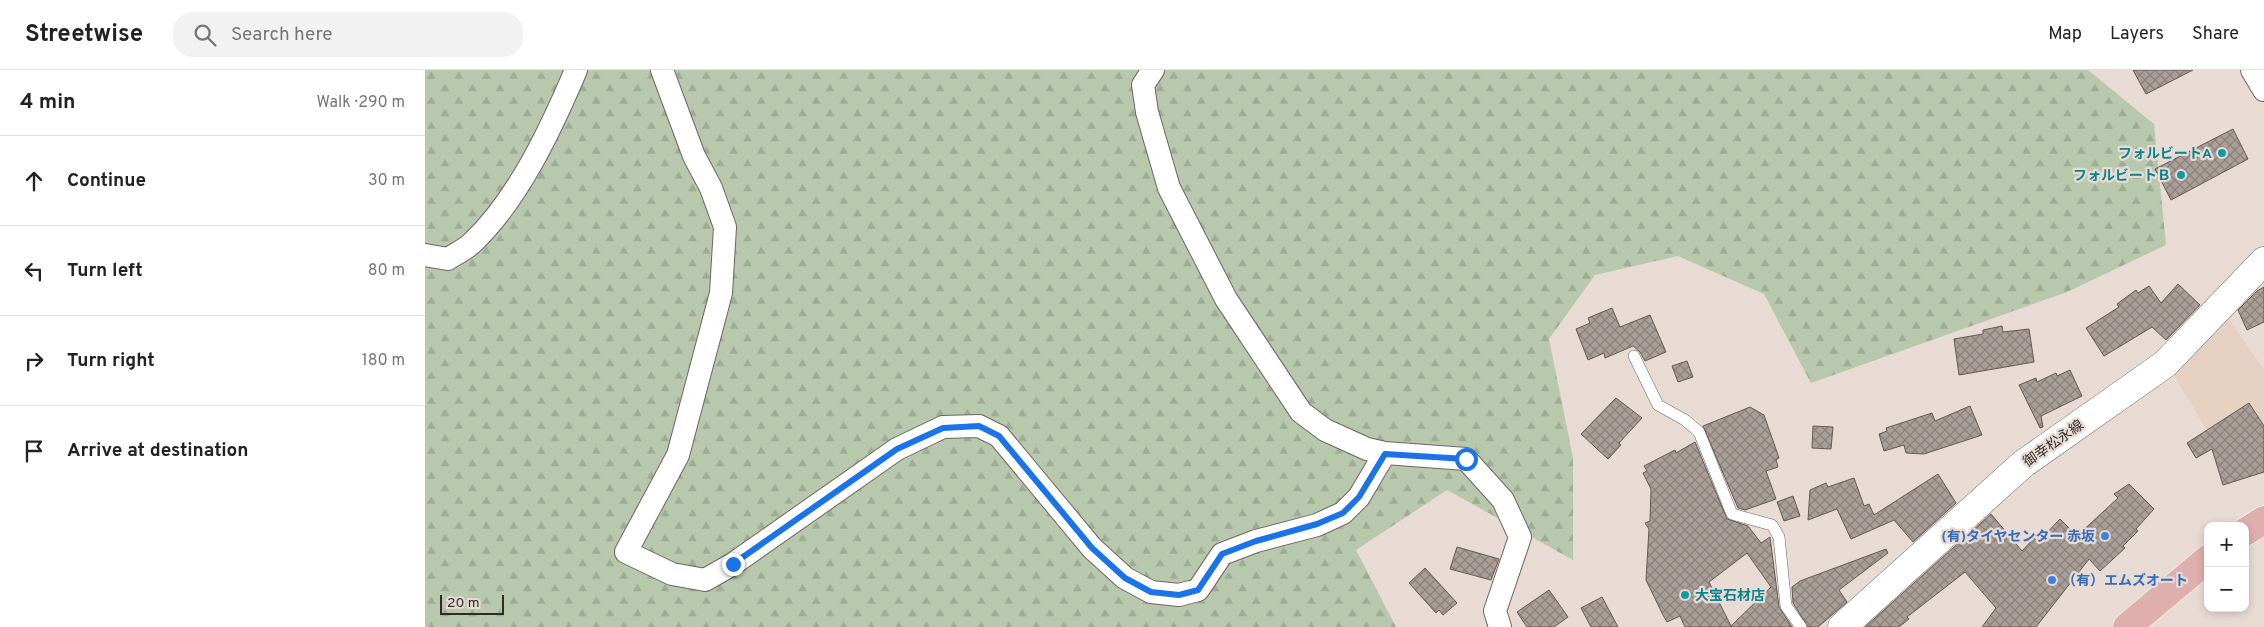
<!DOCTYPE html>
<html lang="en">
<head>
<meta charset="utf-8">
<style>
	body { margin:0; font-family:Overpass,"Noto Sans JP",sans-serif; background:#f2f2f2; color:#222 }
	.controls { position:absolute; right:15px; bottom:15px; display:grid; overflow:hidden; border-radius:10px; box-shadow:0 2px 8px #0003 }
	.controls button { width:45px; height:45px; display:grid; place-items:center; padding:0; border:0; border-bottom:1px solid #e0e0e0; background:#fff; color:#222; font:25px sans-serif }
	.scale { position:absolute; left:15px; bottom:12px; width:64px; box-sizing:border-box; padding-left:5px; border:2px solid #302b29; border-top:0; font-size:14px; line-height:18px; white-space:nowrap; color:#302b29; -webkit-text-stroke:4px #e8dbd4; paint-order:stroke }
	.stop { position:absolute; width:15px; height:15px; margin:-11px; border:4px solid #1a73e8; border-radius:50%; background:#fff }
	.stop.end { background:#1a73e8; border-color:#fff; box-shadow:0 1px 5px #0008 }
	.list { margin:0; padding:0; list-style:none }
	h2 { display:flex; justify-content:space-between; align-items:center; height:65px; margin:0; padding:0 20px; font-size:21px }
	h2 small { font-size:16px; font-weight:400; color:#767676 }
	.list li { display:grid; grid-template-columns:32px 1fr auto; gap:15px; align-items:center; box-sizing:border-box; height:90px; padding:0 20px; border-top:1px solid #e0e0e0 }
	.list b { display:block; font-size:19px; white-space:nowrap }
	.list em { font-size:16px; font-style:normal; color:#767676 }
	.icon { flex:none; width:28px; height:28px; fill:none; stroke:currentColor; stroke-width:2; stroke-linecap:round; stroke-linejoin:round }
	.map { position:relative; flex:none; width:1839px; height:557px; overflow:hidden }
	header { display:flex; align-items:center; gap:30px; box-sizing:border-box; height:70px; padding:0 25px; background:#fff; border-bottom:1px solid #e0e0e0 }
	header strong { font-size:24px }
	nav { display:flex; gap:28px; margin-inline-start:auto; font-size:18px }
	.search { width:350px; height:45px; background:#f2f2f2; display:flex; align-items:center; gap:12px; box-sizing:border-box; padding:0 18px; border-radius:20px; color:#767676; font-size:19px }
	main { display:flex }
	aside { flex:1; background:#fff }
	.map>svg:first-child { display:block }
	.industrial { fill:#e5d0c2 }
	.forest { fill:url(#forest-firs) }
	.building { fill:url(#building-cross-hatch); stroke:#645953; fill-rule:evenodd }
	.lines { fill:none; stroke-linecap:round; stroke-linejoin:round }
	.service-casing { stroke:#70655f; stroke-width:12 }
	.minor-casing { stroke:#70655f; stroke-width:24 }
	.secondary-casing { stroke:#70655f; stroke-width:29 }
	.primary-casing { stroke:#fff; stroke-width:29 }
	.service { stroke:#fff; stroke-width:11 }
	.minor { stroke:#fff; stroke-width:22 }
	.secondary { stroke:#fff; stroke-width:28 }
	.primary { stroke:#dfafad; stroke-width:28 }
	.route { stroke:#1a73e8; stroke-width:6 }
	.culture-dot { fill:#0f9aa8; stroke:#e8dbd4; stroke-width:2 }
	.shop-dot { fill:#3f7fe0; stroke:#e8dbd4; stroke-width:2 }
	.labels { text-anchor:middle; stroke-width:4.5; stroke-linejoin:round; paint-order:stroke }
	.culture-label { font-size:14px; font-weight:bold; fill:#0d838f; stroke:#e8dbd4; text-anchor:end }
	.street-label { font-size:14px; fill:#302b29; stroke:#e8dbd4 }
	.shop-label { font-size:14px; font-weight:bold; fill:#366cbe; stroke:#e8dbd4; text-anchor:end }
</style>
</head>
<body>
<header>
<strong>Streetwise</strong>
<div class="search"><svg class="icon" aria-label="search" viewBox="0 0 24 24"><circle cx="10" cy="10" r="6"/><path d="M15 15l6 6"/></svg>Search here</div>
<nav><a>Map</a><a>Layers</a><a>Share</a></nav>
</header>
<main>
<aside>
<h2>4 min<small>Walk · 290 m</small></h2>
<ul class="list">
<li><svg class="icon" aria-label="ahead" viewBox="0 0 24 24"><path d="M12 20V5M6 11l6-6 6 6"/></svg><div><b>Continue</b></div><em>30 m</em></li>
<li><svg class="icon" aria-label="left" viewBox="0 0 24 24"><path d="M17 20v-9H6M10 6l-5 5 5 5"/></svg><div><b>Turn left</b></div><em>80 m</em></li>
<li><svg class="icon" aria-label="right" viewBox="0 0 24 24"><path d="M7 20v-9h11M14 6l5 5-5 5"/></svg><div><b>Turn right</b></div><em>180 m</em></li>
<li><svg class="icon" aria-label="arrive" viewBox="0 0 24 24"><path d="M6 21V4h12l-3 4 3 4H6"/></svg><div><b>Arrive at destination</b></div></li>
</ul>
</aside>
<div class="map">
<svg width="1839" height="557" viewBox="0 0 1839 557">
	<defs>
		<pattern id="forest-firs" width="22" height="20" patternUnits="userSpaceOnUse" patternTransform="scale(1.25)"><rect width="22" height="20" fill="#b8c8ad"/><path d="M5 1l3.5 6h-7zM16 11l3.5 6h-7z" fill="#9eac95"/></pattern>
		<pattern id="building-cross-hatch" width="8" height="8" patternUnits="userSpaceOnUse" patternTransform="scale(1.25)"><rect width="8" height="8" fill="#aa9e98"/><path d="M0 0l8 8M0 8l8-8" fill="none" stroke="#8b817c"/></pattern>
	</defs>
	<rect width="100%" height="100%" fill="#e8dbd4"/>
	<path class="industrial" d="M1799,242l40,58v74l-43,10 -49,-82z"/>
	<path class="forest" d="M0,0h1663l66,54 12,121 -99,47 -256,91 -47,-89 -86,-38 -83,19 -46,64 24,119v102l-126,-70 -91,60 40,77h-971z"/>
	<path class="building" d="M1708,0h60l-47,24z
		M1808,59l15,30 -77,41 -16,-31z
		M1753,214l22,21 -34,35 -14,-13 -48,29 -18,-28 33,-21 -2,-3 19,-14 2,3 11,-7 12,17z
		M1839,217v35l-17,8 -9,-20 19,-19z
		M1187,238l8,19 30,-12 16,37 -21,9 -5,-9 -7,-6 -28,12 -1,-5 -16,7 -12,-31 14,-6 -2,-5z
		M1577,256l1,6 26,-3 5,33 -75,13 -5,-36 29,-5v-4z
		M1262,291l6,16 -15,5 -6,-16z
		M1645,300l12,26 -41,20 2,11 -3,1 -21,-43 17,-7 1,4 19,-9 1,3z
		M1191,328l26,20 -23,25 2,2 -13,14 -27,-25z
		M1824,333l15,23v46l-41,13 -11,-36 -16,9 -9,-15z
		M1545,336l12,29 -58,19 -18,-1 -2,-8 -20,6 -5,-17 8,-3 -1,-3 46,-15 3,8z
		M1325,337l14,8 15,43 -3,2 2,7 -12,4 10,28 -31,11 -7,-2 -35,-82z
		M1388,356l20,1 -2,22 -19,-1z
		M1270,372l32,77 21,7 13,17 9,-6 9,70 13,20h-107l-5,-11 -13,6 -4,-7 -17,-35 3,-51 -4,-6 5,-2 1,-32 -8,-16 4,-2 -3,-5 31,-16 1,3zM1322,483l24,34 -40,39 -22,-44z
		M1513,404l18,29 -43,39 -19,-22 -43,19 -14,-30 -29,11 2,-30 16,-7 2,4 26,-9 10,28 5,-2 5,11z
		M1704,414l25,25 -18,20 2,2 -15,15 2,2 -25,23 -11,-12 -53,68h-54l14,-19 -31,-36 -58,45 2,2 -10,8h-34l126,-113 31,37 12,-13 4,4 22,-23 17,17 41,-38 -4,-4z
		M1368,426l7,20 -16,5 -7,-19z
		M1032,477l42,12 -8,21 -41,-11z
		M1461,479l2,4 -49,37 8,12 -29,25h-10l-15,-24 -1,-16 8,-6z
		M1000,498l32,35 -14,12 -4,-5 -3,3 -27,-30z
		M1124,520l19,27 -14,10h-27l-10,-15z
		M1177,527l16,30h-27l-10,-19z"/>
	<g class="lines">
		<g class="service-casing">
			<path id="service" d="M1209,286l24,49 27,15 14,12 33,82 40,11 7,12 7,69 15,21"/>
		</g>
		<g class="minor-casing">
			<path id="minor" d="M237,0l32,86 17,32 14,39 -4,66 -43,162 -52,97 46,22 33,6 28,-16 164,-115 46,-22 36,-1 20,10 93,112 33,30 26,14 28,3 19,-5 24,-36 34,-13 61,-16 26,-12 16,-16 26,-44
				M728,0l-10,15 4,27 22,76 57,111 75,113 24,18 42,19 18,4 81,6 37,41 17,37 -25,74 5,16
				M1827,0l12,20
				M0,185l23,4c7,-5 16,-9 23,-15 47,-44 80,-115 105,-174"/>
		</g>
		<g class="secondary-casing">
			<path id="secondary" d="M1417,557l181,-163 142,-100 99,-103"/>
		</g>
		<g class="primary-casing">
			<path id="primary" d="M1820,462l19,-12
				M1702,557l81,-68"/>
		</g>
		<use href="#service" class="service"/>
		<use href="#minor" class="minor"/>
		<use href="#secondary" class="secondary"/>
		<use href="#primary" class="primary"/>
	</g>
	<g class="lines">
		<path class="route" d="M308,494l164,-115 46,-21 36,-2 20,10 93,112 33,30 26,14 28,3 19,-5 24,-36 34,-13 61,-17 26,-11 16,-16 26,-43 81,5"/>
	</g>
	<g class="culture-dot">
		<circle cx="1797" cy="83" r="5"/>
		<circle cx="1756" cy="105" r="5"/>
		<circle cx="1260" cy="525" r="5"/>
	</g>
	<g class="shop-dot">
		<circle cx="1680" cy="466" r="5"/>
		<circle cx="1627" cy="510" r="5"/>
	</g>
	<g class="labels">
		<g class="culture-label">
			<text x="1787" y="88">フォルビートA</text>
			<text x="1746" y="110">フォルビートＢ</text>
			<text x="1270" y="530" text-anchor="start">大宝石材店</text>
		</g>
		<g class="street-label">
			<text transform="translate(1628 373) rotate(-35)" y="5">御幸松永線</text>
		</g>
		<g class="shop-label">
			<text x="1670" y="471">(有)タイヤセンター 赤坂</text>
			<text x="1637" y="515" text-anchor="start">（有）エムズオート</text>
		</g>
	</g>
</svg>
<div class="controls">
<button>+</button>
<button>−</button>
</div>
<div class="scale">20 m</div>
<div class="stop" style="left:1041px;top:389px"></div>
<div class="stop end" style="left:308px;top:494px"></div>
</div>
</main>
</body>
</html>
